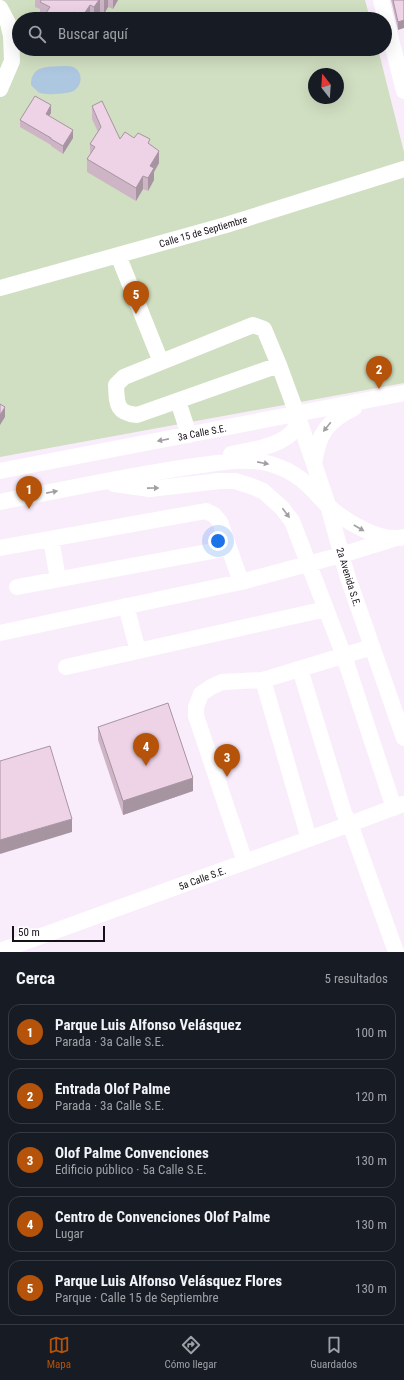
<!DOCTYPE html>
<html lang="es">
<head>
<meta charset="utf-8">
<style>
	body { margin:0; font-family:"Roboto Condensed",sans-serif; background:#242831; color:#f1f3f6 }
	.compass { position:absolute; left:308px; top:68px; width:36px; height:36px; border-radius:50%; background:#171b24; box-shadow:0 4px 16px #0002; rotate:343deg }
	.scale { position:absolute; left:12px; bottom:10px; width:93px; box-sizing:border-box; padding-left:4px; border:2px solid #161018; border-top:0; font-size:11px; line-height:14px; white-space:nowrap; color:#161018; -webkit-text-stroke:3px #fff; paint-order:stroke }
	.you { position:absolute; left:218px; top:541px; width:14px; height:14px; margin:-10px; border:3px solid #fff; border-radius:50%; background:#1a73e8; box-shadow:0 0 0 6px #1a73e833 }
	.badge { display:grid; place-items:center; width:26px; height:26px; border-radius:50%; background:#b45309; color:#fff; font-size:13px; font-weight:700 }
	.pin { position:absolute; translate:-50% -33px; filter:drop-shadow(0 1px 2px #0008) }
	.pin::after { content:''; position:absolute; top:21px; width:14px; height:12px; background:inherit; clip-path:polygon(0 0,100% 0,50% 100%) }
	.list { margin:0; padding:0; list-style:none }
	h2 { display:flex; justify-content:space-between; align-items:center; height:52px; margin:0; padding:0 16px; font-size:17px }
	h2 small { font-size:13px; font-weight:400; color:#9ea1a6 }
	.list li { display:grid; grid-template-columns:26px 1fr auto; gap:12px; align-items:center; box-sizing:border-box; height:56px; margin:0 8px 8px; padding:0 8px; border:1px solid #363941; border-radius:12px }
	.list b { display:block; font-size:15px; white-space:nowrap }
	.list p { margin:0; font-size:13px; white-space:nowrap; color:#9ea1a6 }
	.list em { font-size:13px; font-style:normal; color:#9ea1a6 }
	.icon { flex:none; width:22px; height:22px; fill:none; stroke:currentColor; stroke-width:2; stroke-linecap:round; stroke-linejoin:round }
	.map { position:relative; flex:none; width:404px; height:952px; overflow:hidden }
	.search { position:absolute; background:#171b24; box-shadow:0 4px 16px #0002; left:12px; right:12px; top:12px; height:44px; display:flex; align-items:center; gap:10px; box-sizing:border-box; padding:0 14px; border-radius:22px; color:#9ea1a6; font-size:15px }
	.sheet { height:372px; background:#171b24 }
	nav { display:flex; justify-content:space-around; align-items:center; box-sizing:border-box; height:56px; border-top:1px solid #363941; background:#171b24; font-size:11px; color:#9ea1a6 }
	nav a { display:grid; justify-items:center; gap:2px }
	nav .on { color:#b45309 }
	.map>svg:first-child { display:block }
	.green { fill:#d0dec1; fill-rule:evenodd }
	.water { fill:#adc7e0 }
	.lines { fill:none; stroke-linecap:round; stroke-linejoin:round }
	.minor { stroke:#fff; stroke-width:16 }
	.wall { fill:#cdb5c6 }
	.shaded-wall { fill:#a794a1 }
	.building { fill:#eed3e6; stroke:#a794a1 }
	.oneway { fill:#a29fa3 }
	.labels { text-anchor:middle; stroke-width:3; stroke-linejoin:round; paint-order:stroke }
	.street-label { font-size:10px; fill:#161018; stroke:#fff }
</style>
</head>
<body>
<div class="map">
<svg width="404" height="952" viewBox="0 0 404 952">
	<rect width="100%" height="100%" fill="#f9edfc"/>
	<path class="green" d="M0,0h365l5,19h-351v30h359l26,103v231l-404,74zM314,74h24v24h-24z"/>
	<path class="water" d="M63,66c4,0 9,0 12,2 8,5 7,17 0,22 -5,4 -31,6 -37,2 -2,-2 -5,-5 -7,-7 0,-20 16,-18 32,-19z"/>
	<g class="lines">
		<path class="minor" d="M381,0l23,91
			M0,8l8,15 3,13 1,25 -12,28
			M118,255l43,107
			M0,288l226,-63 178,-56
			M279,365l-142,50c-21,-2 -20,-11 -21,-30l8,-8 129,-52 11,4 15,36 18,49 31,91 19,70 57,163
			M178,401l11,34
			M231,454c19,-4 55,-8 65,-27 1,-4 1,-9 1,-13
			M314,464c4,-30 13,-43 40,-56
			M0,471l404,-78
			M114,484l36,5 69,-8h16l16,5 12,5 19,17 10,13 34,88
			M0,502c63,-12 125,-26 188,-35 26,-3 53,-10 79,-4 12,3 25,9 35,17 10,8 17,17 26,26 17,15 52,37 76,31
			M51,539l7,40
			M0,548l206,-37 8,4 6,7 21,60
			M17,587l212,-39
			M126,606l12,45 188,-42 18,47 50,152
			M0,633l241,-51 100,-27 52,-16
			M66,667l72,-16
			M300,669l44,144 6,11 46,128
			M263,680l46,159
			M245,862l-49,-146v-9l5,-13 10,-7 11,-5 41,-2 109,-33
			M0,951l350,-127 53,-20"/>
	</g>
	<path class="wall" d="M35,0h83l-5,9 -5,-2 -4,7 -4,-2 -5,7h-4l-1,-1 -1,1h-43l-6,-3v-7l-5,-2z
		M391,0h13l-6,30z
		M92,106l28,33 14,-1 16,6 9,19 -5,9v8l-6,11 -5,-2 -7,12 -49,-29v-13l3,-5v-10l8,-12 -6,-13z
		M51,113l-2,3 24,22 -10,16 -12,-8v-1l-31,-18v-7z
		M98,727l95,64 -70,24 -25,-75z"/>
	<path class="shaded-wall" d="M99,0h1v12l-5,7h-1v-12z
		M104,0h4v7l-4,7z
		M113,0h5l-5,9z
		M90,5v13l-1,1h-7v-2z
		M74,12v7h-4z
		M60,14v5h-2z
		M404,20v8l-6,2v-8z
		M51,105v8l-5,8v-7z
		M73,130v8l-10,16v-8z
		M159,151v12l-5,9v8l-6,11v-13l2,-12z
		M143,176v13l-7,12v-13z
		M5,407v10l-5,8v-10z
		M193,778v13l-70,24v-14z
		M72,819v13l-72,22v-14z"/>
	<path class="building" d="M41,0h58l-5,7 -4,-2 -8,12 -8,-5 -4,7 -10,-5 -2,5 -12,-6 4,-6 -10,-5z
		M393,0h11v20l-6,2z
		M35,96l16,9 -5,9 27,16 -10,16 -12,-7v-1l-31,-18z
		M102,101l18,38 5,-7 9,6 4,-5 12,6 -2,4 11,8 -9,15 4,2 -6,10 -5,-2 -7,12 -49,-29 8,-12 -5,-3 11,-17 -9,-21z
		M0,404l5,3 -5,8z
		M168,703l25,75 -70,23 -25,-74z
		M50,746l22,73 -72,21v-79z"/>
	<defs><path id="oneway-solid" d="M-6-.8H1V-3.2L6.5 0L1 3.2V.8H-6Z"/></defs>
	<g class="oneway">
		<use href="#oneway-solid" transform="translate(327 427) rotate(129)"/>
		<use href="#oneway-solid" transform="translate(163 440) rotate(169)"/>
		<use href="#oneway-solid" transform="translate(263 463) rotate(11)"/>
		<use href="#oneway-solid" transform="translate(153 488) rotate(-1)"/>
		<use href="#oneway-solid" transform="translate(52 492) rotate(-11)"/>
		<use href="#oneway-solid" transform="translate(286 513) rotate(53)"/>
		<use href="#oneway-solid" transform="translate(359 528) rotate(30)"/>
	</g>
	<g class="labels">
		<g class="street-label">
			<text transform="translate(203 231) rotate(-16)" y="4">Calle 15 de Septiembre</text>
			<text transform="translate(202 432) rotate(-11)" y="4">3a Calle S.E.</text>
			<text transform="translate(349 577) rotate(73)" y="4">2a Avenida S.E.</text>
			<text transform="translate(202 878) rotate(-20)" y="4">5a Calle S.E.</text>
		</g>
	</g>
</svg>
<svg class="compass" viewBox="-18 -18 36 36"><path d="M0-13l5 13h-10z" fill="#e53935"/><path d="M0 13l5-13h-10z" fill="#9ea1a6"/></svg>
<div class="scale">50 m</div>
<div class="you"></div>
<div class="pin badge" style="left:29px;top:509px">1</div>
<div class="pin badge" style="left:379px;top:389px">2</div>
<div class="pin badge" style="left:227px;top:777px">3</div>
<div class="pin badge" style="left:146px;top:766px">4</div>
<div class="pin badge" style="left:136px;top:314px">5</div>
<div class="search"><svg class="icon" aria-label="search" viewBox="0 0 24 24"><circle cx="10" cy="10" r="6"/><path d="M15 15l6 6"/></svg>Buscar aquí</div>
</div>
<section class="sheet">
<h2>Cerca<small>5 resultados</small></h2>
<ul class="list">
<li><span class="badge">1</span><div><b>Parque Luis Alfonso Velásquez</b><p>Parada · 3a Calle S.E.</p></div><em>100 m</em></li>
<li><span class="badge">2</span><div><b>Entrada Olof Palme</b><p>Parada · 3a Calle S.E.</p></div><em>120 m</em></li>
<li><span class="badge">3</span><div><b>Olof Palme Convenciones</b><p>Edificio público · 5a Calle S.E.</p></div><em>130 m</em></li>
<li><span class="badge">4</span><div><b>Centro de Convenciones Olof Palme</b><p>Lugar</p></div><em>130 m</em></li>
<li><span class="badge">5</span><div><b>Parque Luis Alfonso Velásquez Flores</b><p>Parque · Calle 15 de Septiembre</p></div><em>130 m</em></li>
</ul>
</section>
<nav>
<a class="on"><svg class="icon" aria-label="map" viewBox="0 0 24 24"><path d="M3 6l6-2 6 2 6-2v14l-6 2-6-2-6 2zM9 4v14M15 6v14"/></svg>Mapa</a>
<a><svg class="icon" aria-label="directions" viewBox="0 0 24 24"><path d="M12 3l9 9-9 9-9-9zM9 14v-3h6M13 9l2 2-2 2"/></svg>Cómo llegar</a>
<a><svg class="icon" aria-label="saved" viewBox="0 0 24 24"><path d="M7 4h10v16l-5-4-5 4z"/></svg>Guardados</a>
</nav>
</body>
</html>
